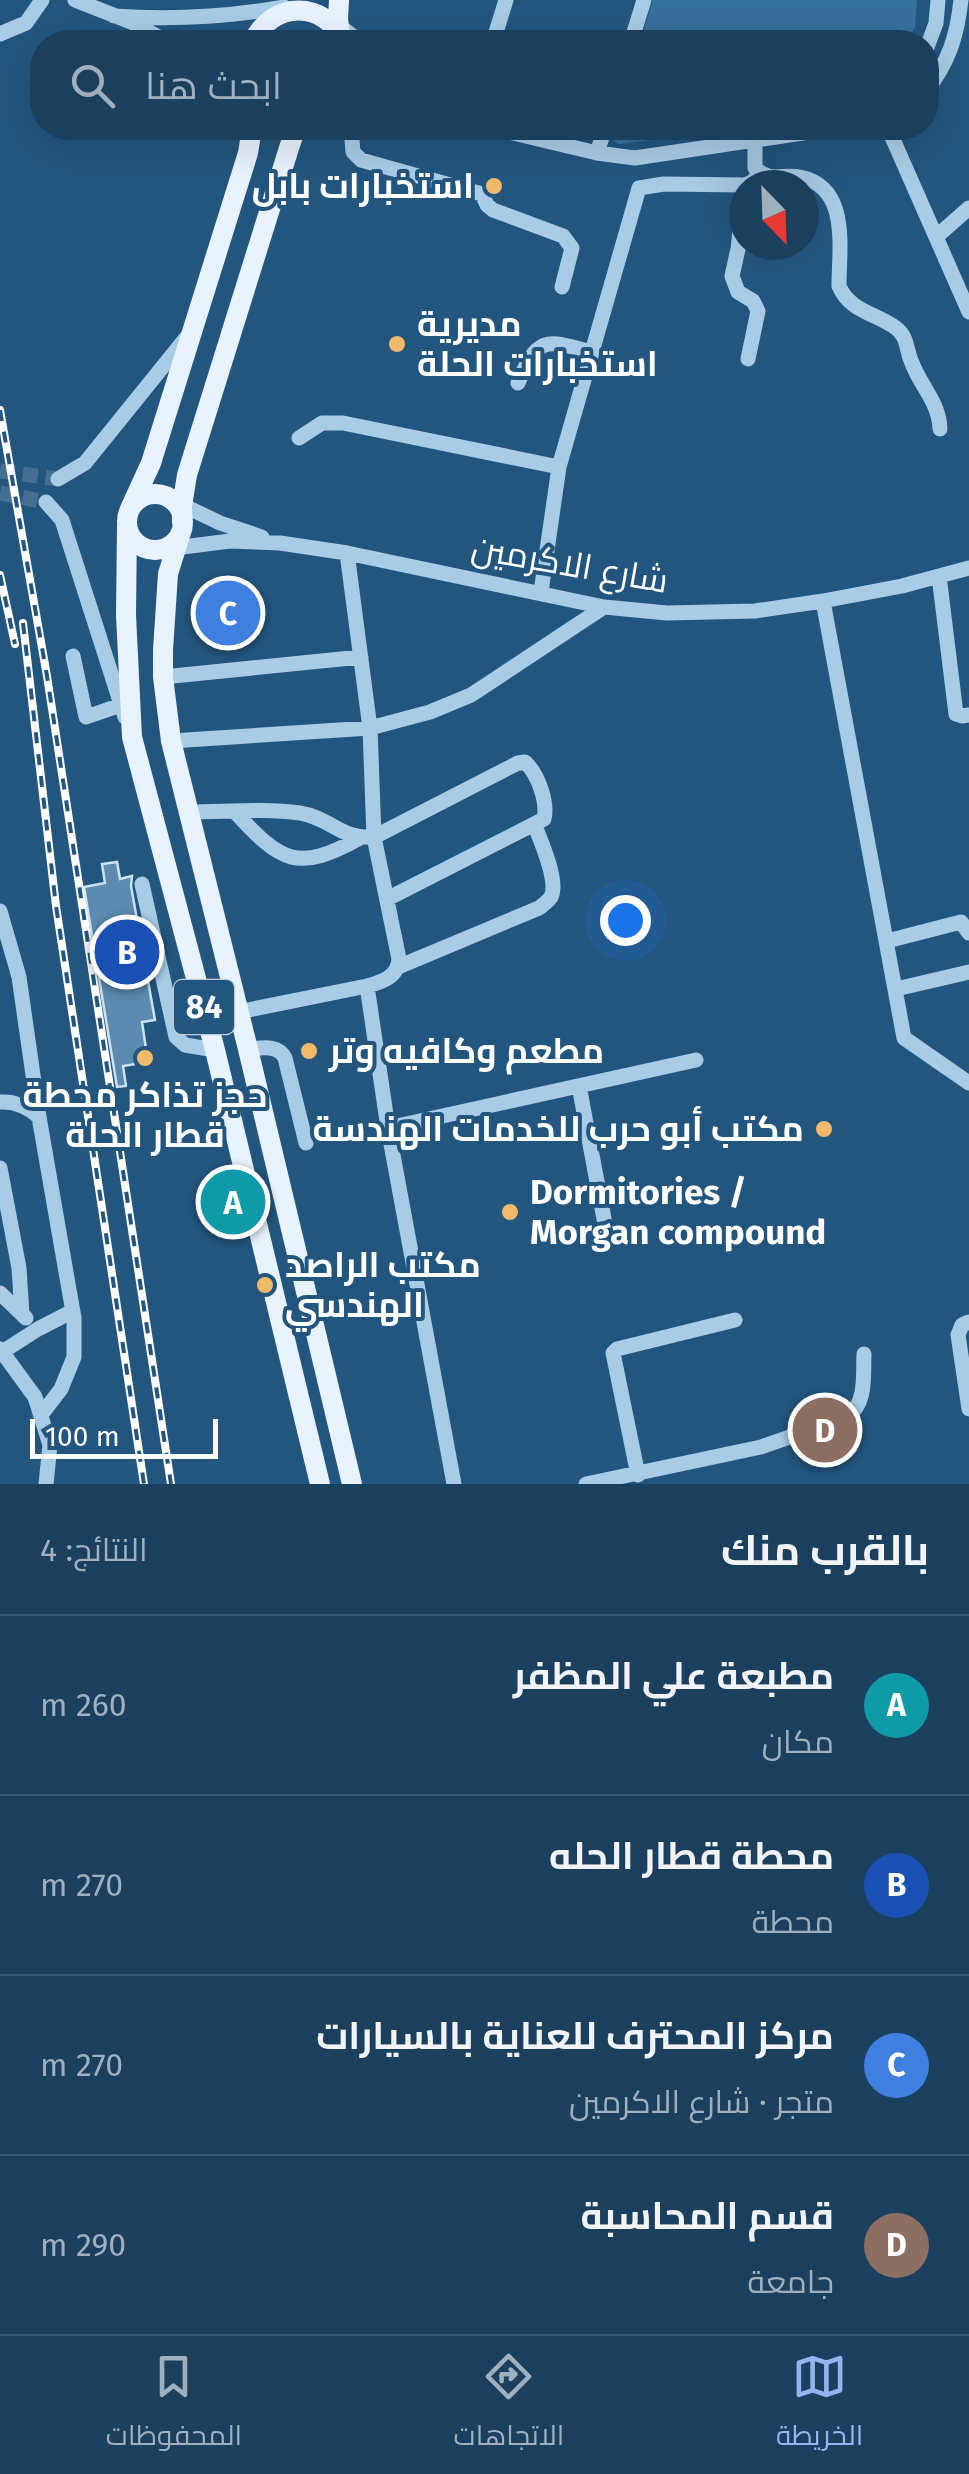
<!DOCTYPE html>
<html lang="ar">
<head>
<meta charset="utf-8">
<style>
	body { margin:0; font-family:"Fira Sans",Cairo,sans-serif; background:#274b67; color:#f1f3f6; direction:rtl }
	.compass { position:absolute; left:729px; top:170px; width:90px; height:90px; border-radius:50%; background:#1a405e; box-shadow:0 10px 40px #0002; rotate:157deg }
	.scale { position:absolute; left:30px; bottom:25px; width:188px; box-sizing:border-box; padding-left:10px; border:5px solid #fff; border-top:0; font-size:28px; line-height:35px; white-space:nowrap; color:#fff; -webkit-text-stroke:8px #23567e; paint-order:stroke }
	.you { position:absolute; left:625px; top:920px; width:35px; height:35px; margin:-25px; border:8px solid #fff; border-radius:50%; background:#1a73e8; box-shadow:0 0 0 15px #1a73e833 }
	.badge { display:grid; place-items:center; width:65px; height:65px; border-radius:50%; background:#95b2f1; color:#fff; font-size:32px; font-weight:700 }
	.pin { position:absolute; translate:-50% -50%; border:5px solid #fff; box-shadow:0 2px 10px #0006 }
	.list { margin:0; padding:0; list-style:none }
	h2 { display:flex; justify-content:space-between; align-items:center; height:130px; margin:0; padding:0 40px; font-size:42px }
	h2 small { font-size:32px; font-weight:400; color:#9fafbc }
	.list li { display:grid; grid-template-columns:65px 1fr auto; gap:30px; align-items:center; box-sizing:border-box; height:180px; padding:0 40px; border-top:2px solid #385973 }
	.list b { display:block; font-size:38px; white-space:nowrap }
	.list p { margin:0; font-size:32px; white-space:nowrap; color:#9fafbc }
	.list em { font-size:32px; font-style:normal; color:#9fafbc }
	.icon { flex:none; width:55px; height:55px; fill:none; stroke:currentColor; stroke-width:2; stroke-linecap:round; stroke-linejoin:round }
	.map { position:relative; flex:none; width:969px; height:1484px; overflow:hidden; direction:ltr }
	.search { position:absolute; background:#1a405e; box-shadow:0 10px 40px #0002; left:30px; right:30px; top:30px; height:110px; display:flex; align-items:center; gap:25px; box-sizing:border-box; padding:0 35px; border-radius:40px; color:#9fafbc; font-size:38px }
	.sheet { height:850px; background:#1a405e }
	nav { display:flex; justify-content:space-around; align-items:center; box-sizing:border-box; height:140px; border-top:2px solid #385973; background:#1a405e; font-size:28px; color:#9fafbc }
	nav a { display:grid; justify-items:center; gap:5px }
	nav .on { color:#95b2f1 }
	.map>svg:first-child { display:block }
	.green { fill:#36709c }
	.building { fill:#5c8baf; stroke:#cbe3f5; stroke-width:2.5 }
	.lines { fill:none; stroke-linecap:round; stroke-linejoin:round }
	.minor-tunnel { stroke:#446f91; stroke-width:15; stroke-dasharray:15 8; stroke-linecap:butt }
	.minor { stroke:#a8cce6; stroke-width:15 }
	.major { stroke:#e9f3fd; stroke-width:20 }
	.rail-casing { stroke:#fff; stroke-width:8 }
	.rail { stroke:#23567e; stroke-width:4; stroke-dasharray:11; stroke-linecap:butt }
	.poi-dot { fill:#f1b96a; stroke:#23567e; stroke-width:4 }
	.labels { text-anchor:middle; stroke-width:8; stroke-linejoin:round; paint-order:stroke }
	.shield { fill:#23567e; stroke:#bdccd8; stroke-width:2.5 }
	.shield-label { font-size:32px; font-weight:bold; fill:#fff }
	.poi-label { font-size:35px; font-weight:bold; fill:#fff; stroke:#23567e; text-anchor:start }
	.street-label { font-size:35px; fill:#fff; stroke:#23567e }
</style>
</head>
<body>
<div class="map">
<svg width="969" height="1484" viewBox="0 0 969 1484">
	<rect width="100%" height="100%" fill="#23567e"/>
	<path class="green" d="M653,0h264l-2,27 -8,15h-267z
		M613,128h138l-132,16 -9,-5z"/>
	<path class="building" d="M117,862l3,17 12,-3 -1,10 24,134 -13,2 6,40 -25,4 3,20 -9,1 -33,-200 21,-4 -3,-19z"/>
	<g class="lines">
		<path class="minor-tunnel" d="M0,471l58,8
			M0,493l46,9"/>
		<path class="minor" d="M75,0l56,22 37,20
			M114,16c58,4 113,1 170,-9
			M336,23l24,19
			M0,34l26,-11 16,-23
			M493,42l13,-42
			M631,42l13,-42
			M926,50l10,-27 2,-23
			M926,91c23,-29 31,-55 35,-91
			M351,128l2,24 8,8 121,34 5,11 6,5 70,26 9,12 -10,39
			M492,128l105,25 38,5 201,-30
			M888,128l81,184
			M755,141v27c17,16 26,5 45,9 50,10 39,71 39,109 11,26 37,27 57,42 12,9 10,22 16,35 9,24 27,39 28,66
			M597,153l8,-25
			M744,193l-6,56 -6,27 6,16 15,9 5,10 -10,48
			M936,237l33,-29
			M518,383c20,-47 27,-44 73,-31
			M299,438l23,-15h21l216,44
			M58,479l27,-16 101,-125
			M170,499l50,24 42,14
			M46,502l16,18 63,197
			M159,550l71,-9 50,2 67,10 257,54 63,6 88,-2 68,-10 79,-15 67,-18
			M347,553l23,175 4,109 25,122c-1,18 -17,23 -32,27
			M939,576l17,138 6,2 7,-1
			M541,592l18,-125 80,-279 25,-4 81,1 7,-3 8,-9
			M823,601l81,437 65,45
			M73,656l13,61 35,-12
			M163,677l198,-20
			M171,741l199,-13 60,-16 41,-17 133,-88
			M189,812c37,0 75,-4 111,1 31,5 41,27 74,24l144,-74 7,-1c13,12 23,40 19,57l-157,80
			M235,812c46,50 62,61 125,26
			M142,884l34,153 9,8 30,5
			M0,911l19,66 20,140 35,201v39l-13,32 -20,26
			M887,941l74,-19 8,11
			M398,967l141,-59c3,-2 10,-8 12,-11 8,-16 -10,-55 -16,-71
			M896,989l73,-17
			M238,1012l129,-26 21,142 308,-68
			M248,1049c14,-1 30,-5 37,9l21,85
			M579,1086l29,154
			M0,1102c15,-1 28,5 39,15
			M388,1128l66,356
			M0,1168l19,100 3,46
			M0,1293l26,25
			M969,1322l-7,3 -4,10 11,74
			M0,1349l35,48 15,48 -4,39
			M2,1352l36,-23 35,-18
			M638,1475l-25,-122 4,-4 118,-29
			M586,1484l175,-37 86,-30c20,-14 16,-40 17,-63"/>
		<path class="major" d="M339,0l-1,19 2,15
			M253,42c19,-42 73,-42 90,0
			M127 522a28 28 0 1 1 56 0a28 28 0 1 1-56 0Z
			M130,509l21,-46 97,-310 4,-25
			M182,523v-17l5,-31 102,-327 4,-12 7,-8
			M127,526l-1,89 6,122 83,313 105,434
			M181,532l-13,42 -5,76v27l8,64 77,308 104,435"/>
		<g class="rail-casing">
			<path id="rail" d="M0,410l47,266 124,808
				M0,575l15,69
				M23,623l33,283 88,578"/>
		</g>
		<use href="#rail" class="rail"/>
	</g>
	<g class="poi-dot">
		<circle cx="494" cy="186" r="10"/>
		<circle cx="397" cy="344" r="10"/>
		<circle cx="309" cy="1051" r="10"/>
		<circle cx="145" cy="1058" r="10"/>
		<circle cx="824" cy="1129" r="10"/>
		<circle cx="510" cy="1212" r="10"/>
		<circle cx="265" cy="1285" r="10"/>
	</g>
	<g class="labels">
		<rect class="shield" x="174" y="980" width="60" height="54" rx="8"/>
		<g class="shield-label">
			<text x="204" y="1018">84</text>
		</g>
		<g class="poi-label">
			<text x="474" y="198" text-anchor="end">استخبارات بابل</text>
			<text x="417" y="336">مديرية<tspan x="417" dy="40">استخبارات الحلة</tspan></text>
			<text x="329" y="1063">مطعم وكافيه وتر</text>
			<text x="145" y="1107" text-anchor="middle">حجز تذاكر محطة<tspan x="145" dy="40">قطار الحلة</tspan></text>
			<text x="804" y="1141" text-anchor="end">مكتب أبو حرب للخدمات الهندسة</text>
			<text x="530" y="1204">Dormitories /<tspan x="530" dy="40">Morgan compound</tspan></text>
			<text x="285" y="1277">مكتب الراصد<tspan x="285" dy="40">الهندسي</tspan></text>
		</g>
		<g class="street-label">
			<text transform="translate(570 564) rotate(10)" y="12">شارع الاكرمين</text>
		</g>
	</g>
</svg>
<svg class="compass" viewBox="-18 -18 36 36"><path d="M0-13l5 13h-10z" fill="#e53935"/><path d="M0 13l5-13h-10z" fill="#9fafbc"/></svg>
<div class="scale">100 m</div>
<div class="you"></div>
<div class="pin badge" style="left:233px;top:1202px;background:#0f9aa8">A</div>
<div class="pin badge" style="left:127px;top:952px;background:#1a4fb4">B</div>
<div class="pin badge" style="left:228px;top:613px;background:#3f7fe0">C</div>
<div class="pin badge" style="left:825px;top:1430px;background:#8d6e63">D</div>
<div class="search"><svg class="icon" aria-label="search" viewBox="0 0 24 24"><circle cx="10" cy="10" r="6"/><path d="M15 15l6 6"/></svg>ابحث هنا</div>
</div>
<section class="sheet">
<h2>بالقرب منك<small>النتائج: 4</small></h2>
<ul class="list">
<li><span class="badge" style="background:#0f9aa8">A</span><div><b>مطبعة علي المظفر</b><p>مكان</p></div><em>260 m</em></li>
<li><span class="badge" style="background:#1a4fb4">B</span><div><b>محطة قطار الحله</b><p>محطة</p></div><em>270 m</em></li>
<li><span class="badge" style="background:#3f7fe0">C</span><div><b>مركز المحترف للعناية بالسيارات</b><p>متجر · شارع الاكرمين</p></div><em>270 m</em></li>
<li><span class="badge" style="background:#8d6e63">D</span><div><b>قسم المحاسبة</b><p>جامعة</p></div><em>290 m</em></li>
</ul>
</section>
<nav>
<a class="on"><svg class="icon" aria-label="map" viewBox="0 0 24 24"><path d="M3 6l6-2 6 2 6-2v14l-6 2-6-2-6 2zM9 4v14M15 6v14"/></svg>الخريطة</a>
<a><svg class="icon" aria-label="directions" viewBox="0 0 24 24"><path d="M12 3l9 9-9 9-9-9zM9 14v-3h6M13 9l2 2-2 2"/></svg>الاتجاهات</a>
<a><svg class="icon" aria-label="saved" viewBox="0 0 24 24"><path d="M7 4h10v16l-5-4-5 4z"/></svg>المحفوظات</a>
</nav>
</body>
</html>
